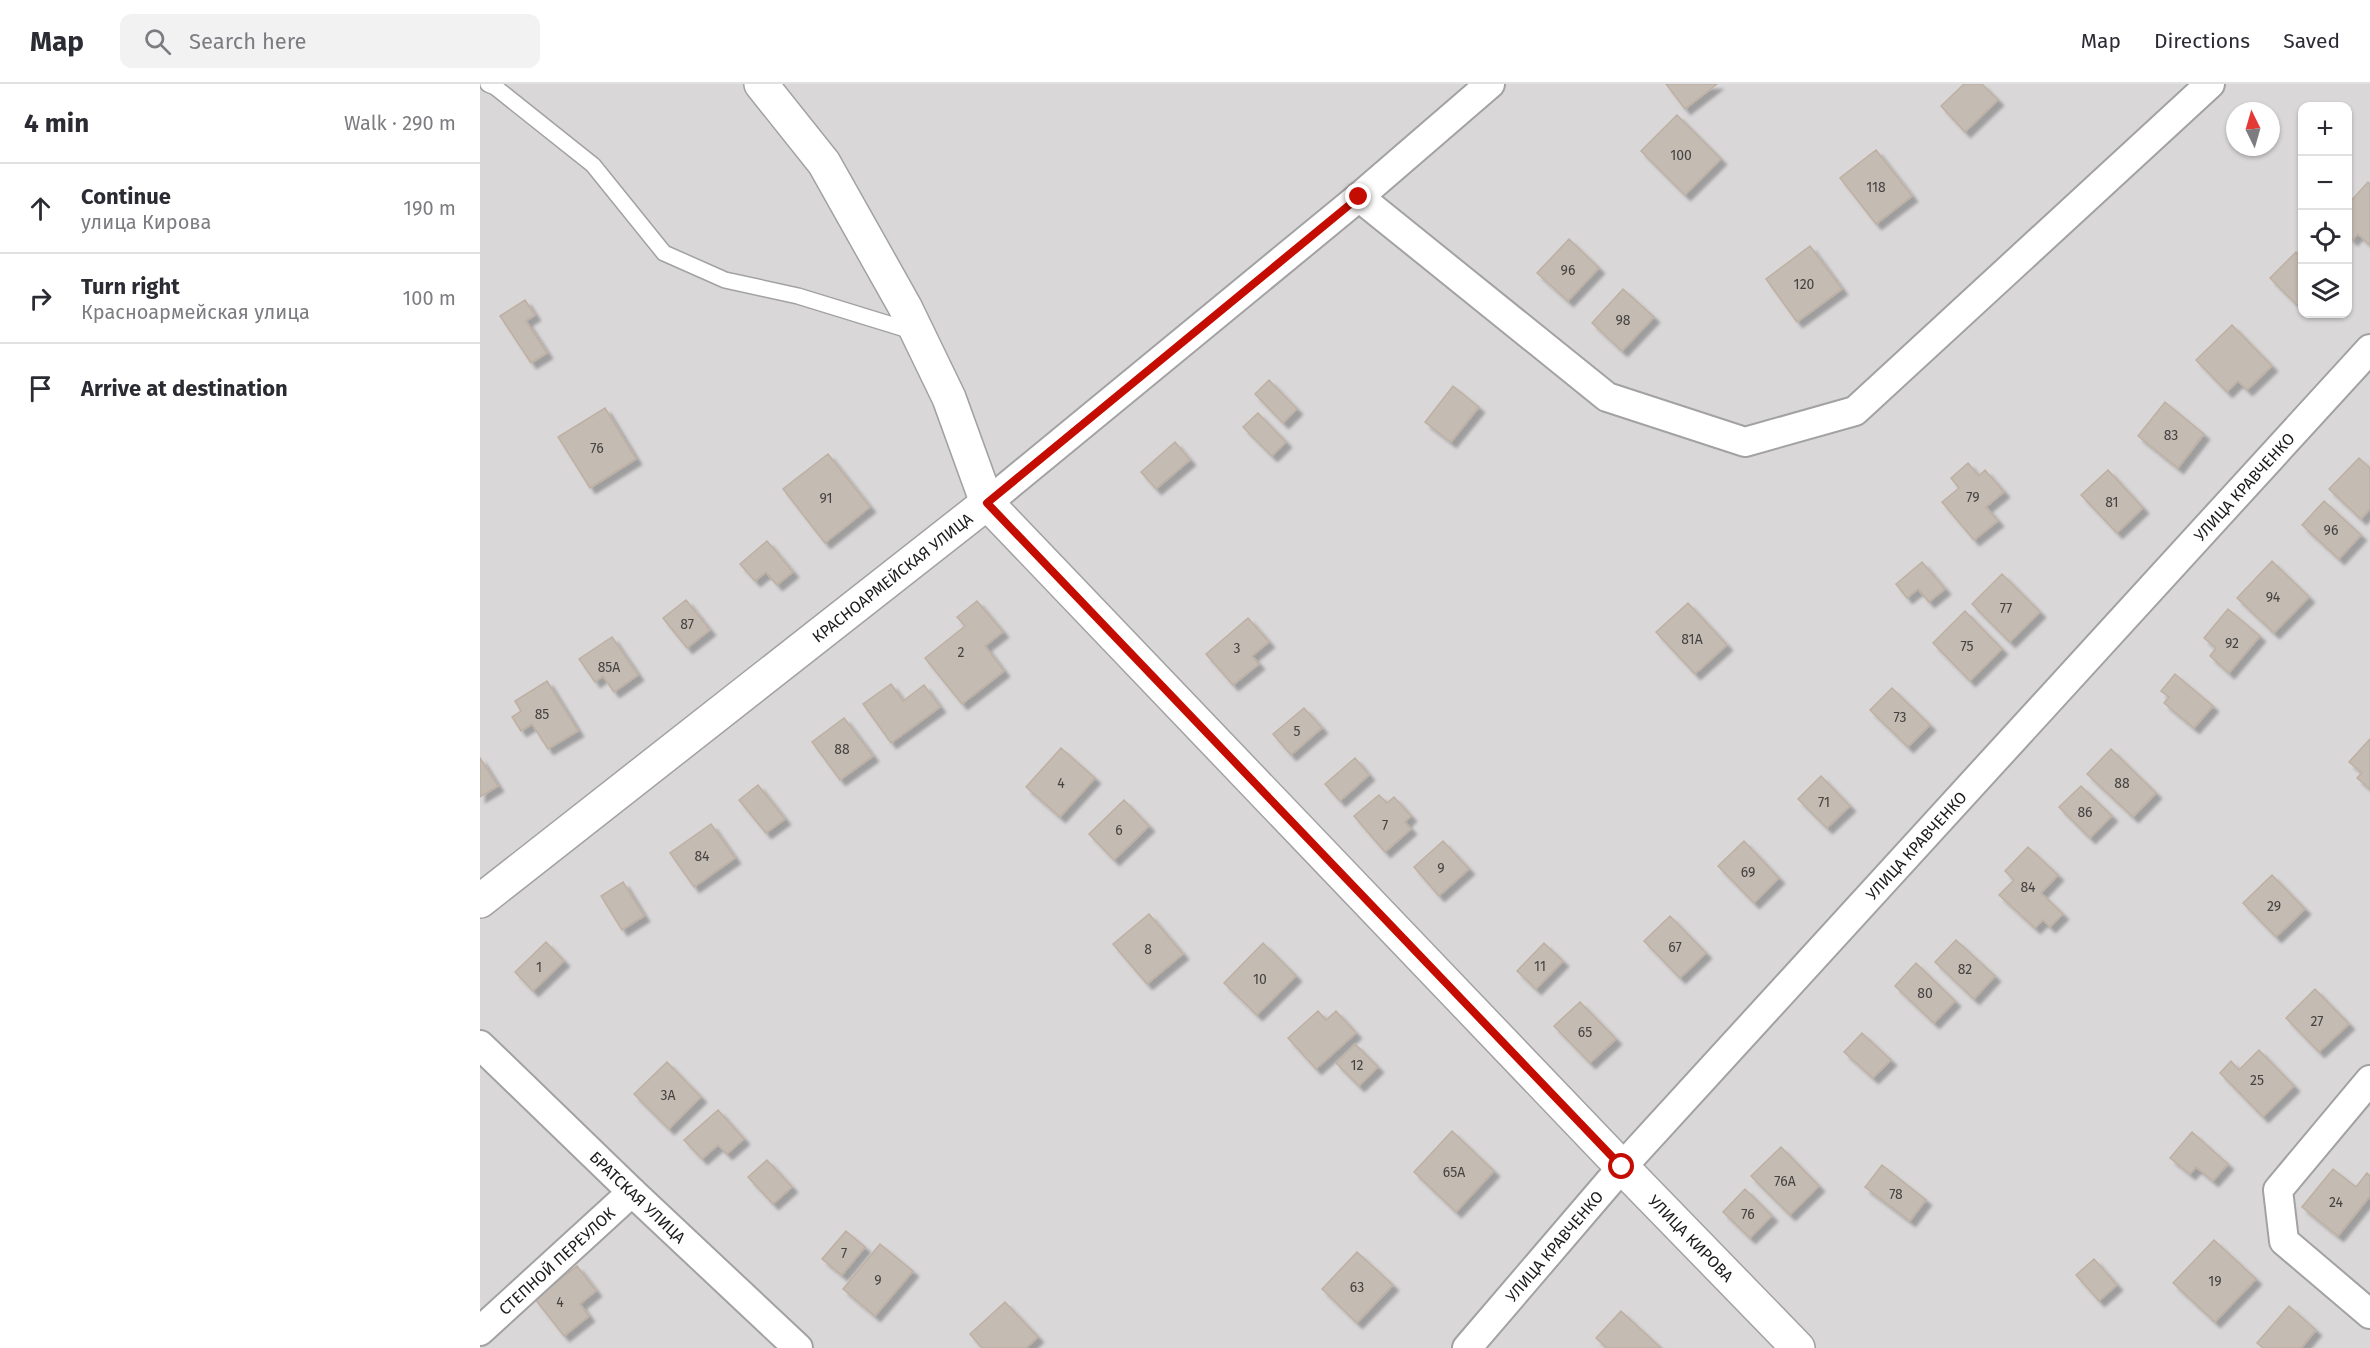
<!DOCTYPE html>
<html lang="en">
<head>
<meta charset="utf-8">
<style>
	body { margin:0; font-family:"Fira Sans",sans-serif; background:#f2f2f3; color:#2b2b33 }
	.controls { position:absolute; right:18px; top:18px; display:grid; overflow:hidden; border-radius:12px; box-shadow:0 2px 4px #0004 }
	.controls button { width:54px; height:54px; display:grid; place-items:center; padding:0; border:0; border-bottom:2px solid #e1e1e2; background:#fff; color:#2b2b33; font:30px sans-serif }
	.compass { position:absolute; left:1746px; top:18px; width:54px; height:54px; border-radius:50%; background:#fff; box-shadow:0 2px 4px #0004; rotate:355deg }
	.stop { position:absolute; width:18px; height:18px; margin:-14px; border:4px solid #c40c01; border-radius:50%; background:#fff }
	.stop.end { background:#c40c01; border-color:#fff; box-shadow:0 2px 6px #0008 }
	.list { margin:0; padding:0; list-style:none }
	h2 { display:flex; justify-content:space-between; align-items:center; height:78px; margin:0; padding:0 24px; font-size:26px }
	h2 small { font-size:20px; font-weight:400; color:#7c7c81 }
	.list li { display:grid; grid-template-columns:39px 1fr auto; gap:18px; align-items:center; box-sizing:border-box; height:90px; padding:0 24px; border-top:2px solid #e1e1e2 }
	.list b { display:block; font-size:22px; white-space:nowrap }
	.list p { margin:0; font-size:20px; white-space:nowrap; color:#7c7c81 }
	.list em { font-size:20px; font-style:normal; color:#7c7c81 }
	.icon { flex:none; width:33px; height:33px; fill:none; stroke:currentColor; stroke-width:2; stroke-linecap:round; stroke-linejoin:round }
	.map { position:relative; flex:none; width:1890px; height:1264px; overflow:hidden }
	header { display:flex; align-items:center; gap:36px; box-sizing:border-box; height:84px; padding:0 30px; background:#fff; border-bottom:2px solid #e1e1e2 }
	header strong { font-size:28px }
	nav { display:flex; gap:33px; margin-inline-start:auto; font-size:21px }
	.search { width:420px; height:54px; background:#f2f2f3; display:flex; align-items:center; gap:15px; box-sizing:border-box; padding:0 21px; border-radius:12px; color:#7c7c81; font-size:22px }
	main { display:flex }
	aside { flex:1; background:#fff }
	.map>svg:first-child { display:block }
	.residential { fill:#d9d7d7; fill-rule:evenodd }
	.building { fill:#c4bbb3; stroke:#beb0a2; stroke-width:1.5; filter:url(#shadow) }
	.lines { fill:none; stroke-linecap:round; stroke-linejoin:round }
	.service-casing { stroke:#a2a2a2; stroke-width:18 }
	.minor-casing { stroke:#a2a2a2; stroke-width:32 }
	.tertiary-casing { stroke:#a2a2a2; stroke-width:36 }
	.service { stroke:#fff; stroke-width:15 }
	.minor { stroke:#fff; stroke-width:28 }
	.tertiary { stroke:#fff; stroke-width:33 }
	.route { stroke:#c40c01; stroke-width:8 }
	.labels { text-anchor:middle; stroke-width:4.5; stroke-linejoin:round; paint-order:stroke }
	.number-label { font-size:14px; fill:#454341 }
	.street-label { font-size:16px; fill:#1b1b1b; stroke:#fff }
</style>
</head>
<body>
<header>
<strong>Map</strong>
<div class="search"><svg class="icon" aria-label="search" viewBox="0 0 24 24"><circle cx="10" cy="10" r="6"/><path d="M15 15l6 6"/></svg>Search here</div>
<nav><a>Map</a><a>Directions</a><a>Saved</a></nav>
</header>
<main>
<aside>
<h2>4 min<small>Walk · 290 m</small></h2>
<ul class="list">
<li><svg class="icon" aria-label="ahead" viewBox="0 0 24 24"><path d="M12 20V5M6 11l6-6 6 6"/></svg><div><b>Continue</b><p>улица Кирова</p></div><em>190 m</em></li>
<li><svg class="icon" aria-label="right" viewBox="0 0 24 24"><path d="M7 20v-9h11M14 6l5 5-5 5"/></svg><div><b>Turn right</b><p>Красноармейская улица</p></div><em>100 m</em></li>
<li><svg class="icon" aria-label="arrive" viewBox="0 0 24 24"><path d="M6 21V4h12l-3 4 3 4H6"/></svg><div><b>Arrive at destination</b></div></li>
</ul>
</aside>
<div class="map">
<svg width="1890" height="1264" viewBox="0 0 1890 1264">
	<defs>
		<filter id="shadow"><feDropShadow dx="5.5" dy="5.5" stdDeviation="1.5" flood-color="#0004"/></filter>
	</defs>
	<rect width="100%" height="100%" fill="#ece9e0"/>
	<path class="residential" d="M0,0h1890v1264h-1890zM1822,22h46v208h-46zM1755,27h36v36h-36z"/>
	<path class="building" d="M1186,0h51l-32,25z
		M1484,0h18l16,16 -33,32 -24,-26z
		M1197,31l44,44 -36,36 -44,-44z
		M1396,66l36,46 -36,28 -36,-46z
		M1888,98l2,2v61l-12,-11 -6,6 -4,-4v-32z
		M1089,155l30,29 -31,33 -31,-28z
		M1330,162l32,43 -45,33 -31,-43z
		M1816,168l6,6v52l-32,-32z
		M1143,205l31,28 -32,34 -30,-28z
		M45,216l10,15 -9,6 21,32 -16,10 -31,-47z
		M1752,241l40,41 -25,24 -9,-9 -11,11 -31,-32z
		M789,296l28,29 -14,14 -28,-29z
		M973,302l26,21 -28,35 -26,-20z
		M1685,318l39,32 -26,34 -40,-32z
		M125,324l31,51 -46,29 -32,-51z
		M778,329l28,29 -14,14 -29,-29z
		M695,358l15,18 -34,29 -15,-17z
		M348,370l42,53 -45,36 -42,-54z
		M1879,374l11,10v41l-9,10 -32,-30z
		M1488,379l11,13 6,-6 19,22 -18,15 12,14 -24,19 -32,-38 17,-14 -8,-10z
		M1628,386l35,38 -26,25 -36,-38z
		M1844,417l37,34 -22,24 -37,-34z
		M287,457l26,31 -16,13 -11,-13 -11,9 -15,-17z
		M1792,477l37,36 -35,36 -37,-35z
		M1442,478l23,27 -16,13 -11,-13 -11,9 -11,-14z
		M1522,490l38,38 -30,30 -38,-38z
		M206,516l24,30 -23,18 -24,-30z
		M497,517l26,31 -18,14 19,25 -42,33 -37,-46 40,-32 -8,-9z
		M1208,519l39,42 -32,29 -39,-42z
		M1748,525l32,27 -31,37 -19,-17 6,-8 -12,-10z
		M1485,527l37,38 -32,32 -37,-38z
		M768,534l21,24 -17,14 7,8 -26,21 -27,-31z
		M132,553l26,38 -24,17 -11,-16 -8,6 -16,-23z
		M1695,590l38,32 -19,22 -30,-25 5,-6 -8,-6z
		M67,597l31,50 -30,18 -16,-25 -11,7 -9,-14 9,-6 -6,-10z
		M411,600l12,17 21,-16 16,22 -49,36 -28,-39z
		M1412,604l38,37 -22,22 -38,-37z
		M824,624l18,20 -31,27 -18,-21z
		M364,634l29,38 -33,24 -28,-38z
		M1890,655v50l-13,-11 5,-5 -13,-11z
		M581,664l34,30 -35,39 -34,-30z
		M1631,665l45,44 -23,24 -46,-43z
		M0,674l18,28 -18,11z
		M875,674l14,17 -29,26 -15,-17z
		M1341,692l29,30 -23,22 -29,-29z
		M278,701l27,34 -19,14 -27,-33z
		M1601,702l31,30 -22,22 -31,-31z
		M899,711l8,8 7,-6 17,19 -6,6 6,7 -26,23 -31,-36z
		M644,716l25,26 -35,34 -25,-26z
		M231,740l24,34 -41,29 -24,-34z
		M963,757l26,28 -30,27 -25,-29z
		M1264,757l35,37 -25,25 -36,-37z
		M1548,763l30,28 -17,18 22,21 -13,13 -7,-7 -8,8 -36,-33 15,-15 -9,-9z
		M1792,791l33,34 -29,28 -33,-34z
		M143,798l21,34 -22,14 -21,-34z
		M669,830l34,40 -36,30 -34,-40z
		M1190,832l36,37 -26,25 -36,-37z
		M1476,856l39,36 -21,23 -39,-37z
		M66,858l18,19 -31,30 -18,-19z
		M783,859l33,33 -39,39 -33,-32z
		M1064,859l19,18 -27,28 -19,-18z
		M1436,879l39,38 -21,22 -39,-37z
		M1835,905l34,35 -30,28 -33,-34z
		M1100,918l36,37 -26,24 -36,-37z
		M838,927l8,9 10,-9 20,22 -40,36 -28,-31z
		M1382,949l29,27 -18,18 -29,-26z
		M875,960l23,23 -19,19 -23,-23z
		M1779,966l35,36 -31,31 -43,-44 11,-12 8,9z
		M187,978l34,35 -32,32 -35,-35z
		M238,1026l26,29 -17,15 -9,-9 -16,14 -18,-19z
		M972,1047l42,40 -38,41 -42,-40z
		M1712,1048l36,32 -15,17 -17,-14 -6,7 -20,-16z
		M1301,1063l38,39 -29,29 -39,-39z
		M287,1076l25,27 -19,17 -25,-27z
		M1402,1081l44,35 -16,21 -45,-34z
		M1853,1085l23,18 11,-14 3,3v20l-32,40 -36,-29z
		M1265,1105l27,27 -22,22 -27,-26z
		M366,1147l19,16 -23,28 -20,-16z
		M1734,1156l42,39 -41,43 -42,-39z
		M400,1160l33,27 -38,45 -32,-27z
		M877,1168l36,33 -36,38 -35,-34z
		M1614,1175l23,26 -18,16 -23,-26z
		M97,1182l19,25 -16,13 9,12 -25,20 -29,-37z
		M525,1218l33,35 -12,11h-44l-12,-14z
		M1809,1222l27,24 -15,18h-38l-6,-5z
		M1141,1227l40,37h-54l-11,-10z"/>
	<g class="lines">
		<g class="service-casing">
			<path id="service" d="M8,0l7,3 98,78 71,88 61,27 73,16 117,36"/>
		</g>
		<g class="minor-casing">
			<g id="minor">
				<path d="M879,113l248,200 138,45 110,-31 355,-327"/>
				<path d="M507,419l372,-306 131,-113"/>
				<path id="s1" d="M0,961l152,147 166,156"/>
				<path d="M1890,996l-92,110 6,51 86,73"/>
				<path id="s2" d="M0,1247l152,-139"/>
				<path id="s3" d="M987,1264l155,-181 748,-818"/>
			</g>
		</g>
		<g class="tertiary-casing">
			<g id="tertiary">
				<path id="s4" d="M281,0l63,79 81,144 44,91 38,105 635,664 176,181"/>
				<path id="s5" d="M0,817l507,-398"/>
			</g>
		</g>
		<use href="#service" class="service"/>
		<use href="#minor" class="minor"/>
		<use href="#tertiary" class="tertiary"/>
	</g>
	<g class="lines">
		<path class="route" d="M879,113l-372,306 635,664"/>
	</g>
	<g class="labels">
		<g class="number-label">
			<text x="1201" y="76">100</text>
			<text x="1396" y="108">118</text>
			<text x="1088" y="191">96</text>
			<text x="1324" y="205">120</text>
			<text x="1143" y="241">98</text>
			<text x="1691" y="356">83</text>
			<text x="117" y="369">76</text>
			<text x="1493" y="418">79</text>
			<text x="346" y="419">91</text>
			<text x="1632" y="423">81</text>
			<text x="1851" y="451">96</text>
			<text x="1793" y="518">94</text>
			<text x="1526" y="529">77</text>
			<text x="207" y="545">87</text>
			<text x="1212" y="560">81А</text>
			<text x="1752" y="564">92</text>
			<text x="1487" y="567">75</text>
			<text x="757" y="569">3</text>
			<text x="481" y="573">2</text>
			<text x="129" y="588">85А</text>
			<text x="62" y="635">85</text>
			<text x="1420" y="638">73</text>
			<text x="817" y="652">5</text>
			<text x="362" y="670">88</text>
			<text x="581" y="704">4</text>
			<text x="1642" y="704">88</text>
			<text x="1344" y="723">71</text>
			<text x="1605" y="733">86</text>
			<text x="905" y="746">7</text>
			<text x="639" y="751">6</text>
			<text x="222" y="777">84</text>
			<text x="961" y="789">9</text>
			<text x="1268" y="793">69</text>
			<text x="1548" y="808">84</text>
			<text x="1794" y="827">29</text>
			<text x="1195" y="868">67</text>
			<text x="668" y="870">8</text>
			<text x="1060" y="887">11</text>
			<text x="59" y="888">1</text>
			<text x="1485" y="890">82</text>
			<text x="780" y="900">10</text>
			<text x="1445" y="914">80</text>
			<text x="1837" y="942">27</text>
			<text x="1105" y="953">65</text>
			<text x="877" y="986">12</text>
			<text x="1777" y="1001">25</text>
			<text x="188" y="1016">3А</text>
			<text x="974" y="1093">65А</text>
			<text x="1305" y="1102">76А</text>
			<text x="1416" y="1115">78</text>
			<text x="1856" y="1123">24</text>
			<text x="1268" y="1135">76</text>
			<text x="364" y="1174">7</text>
			<text x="398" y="1201">9</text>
			<text x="1735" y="1202">19</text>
			<text x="877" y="1208">63</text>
			<text x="80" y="1223">4</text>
		</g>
		<g class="street-label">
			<text dy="6" stroke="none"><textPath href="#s3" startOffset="1160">УЛИЦА КРАВЧЕНКО</textPath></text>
			<text dy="6" stroke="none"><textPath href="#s5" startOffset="524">КРАСНОАРМЕЙСКАЯ УЛИЦА</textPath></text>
			<text dy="6" stroke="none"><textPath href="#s3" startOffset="674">УЛИЦА КРАВЧЕНКО</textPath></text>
			<text dy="6" stroke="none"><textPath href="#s1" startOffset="219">БРАТСКАЯ УЛИЦА</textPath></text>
			<text dy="6" stroke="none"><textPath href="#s4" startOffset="1497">УЛИЦА КИРОВА</textPath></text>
			<text dy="6" stroke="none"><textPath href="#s3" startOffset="134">УЛИЦА КРАВЧЕНКО</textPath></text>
			<text dy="6" stroke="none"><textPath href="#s2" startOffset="104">СТЕПНОЙ ПЕРЕУЛОК</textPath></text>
		</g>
	</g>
</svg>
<div class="controls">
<button>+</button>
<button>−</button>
<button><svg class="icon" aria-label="locate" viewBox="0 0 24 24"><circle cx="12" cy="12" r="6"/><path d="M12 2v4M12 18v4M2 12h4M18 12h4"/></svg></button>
<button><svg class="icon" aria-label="layers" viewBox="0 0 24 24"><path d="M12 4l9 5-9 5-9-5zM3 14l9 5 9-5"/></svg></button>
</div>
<svg class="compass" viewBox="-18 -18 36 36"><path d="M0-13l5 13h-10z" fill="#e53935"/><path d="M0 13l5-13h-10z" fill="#7c7c81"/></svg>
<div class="stop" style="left:1142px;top:1083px"></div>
<div class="stop end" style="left:879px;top:113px"></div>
</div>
</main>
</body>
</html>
